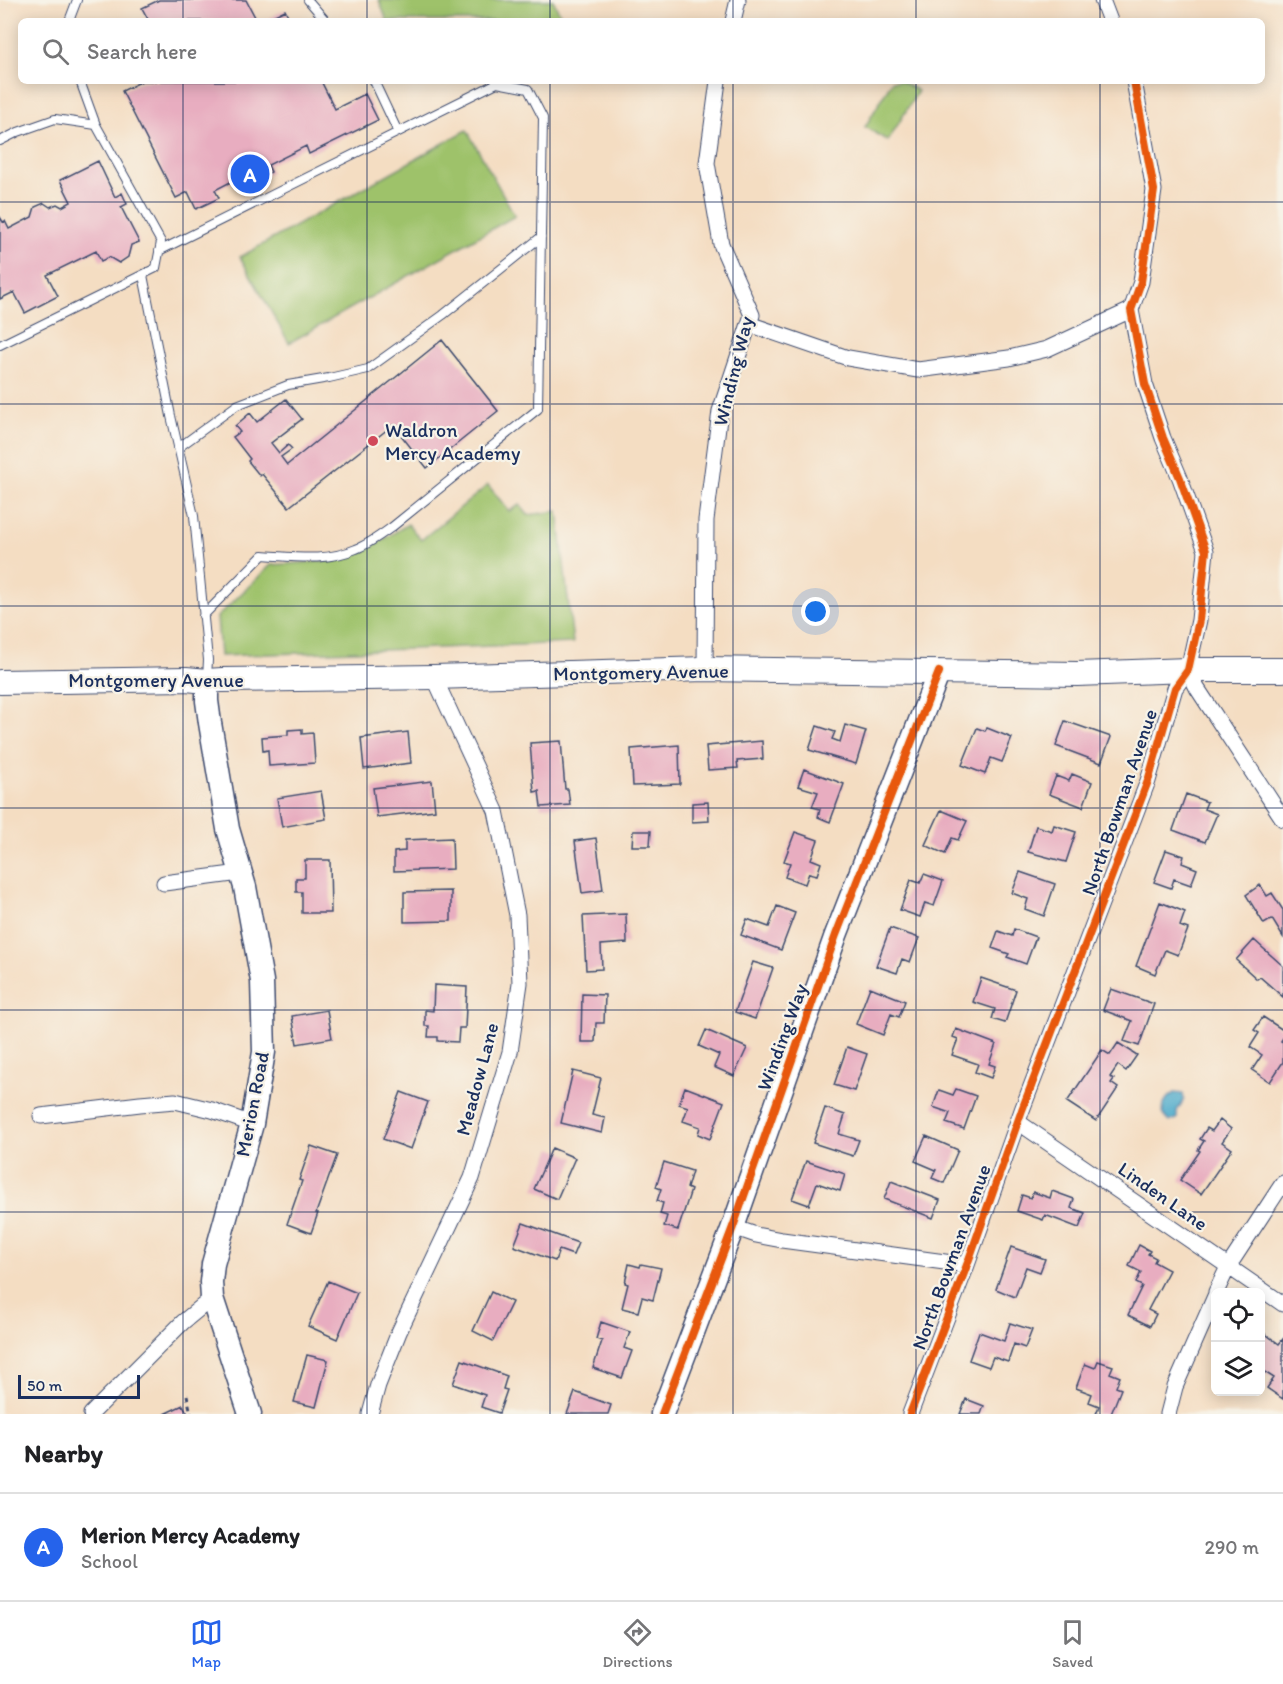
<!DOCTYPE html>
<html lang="en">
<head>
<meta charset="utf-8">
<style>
	body { margin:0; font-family:Itim,sans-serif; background:#f2f2f2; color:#202124 }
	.controls { position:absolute; right:18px; bottom:18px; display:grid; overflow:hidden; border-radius:9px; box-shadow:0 3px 15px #0003 }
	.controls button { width:54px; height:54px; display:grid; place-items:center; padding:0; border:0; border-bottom:2px solid #e0e0e0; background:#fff; color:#202124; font:30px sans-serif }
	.scale { position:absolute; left:18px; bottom:15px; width:122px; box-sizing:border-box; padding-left:6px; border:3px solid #1b2f5e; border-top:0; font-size:16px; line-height:21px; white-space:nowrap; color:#1b2f5e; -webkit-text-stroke:4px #f7f3e8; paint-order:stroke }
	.you { position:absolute; left:816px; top:612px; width:21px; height:21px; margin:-15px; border:4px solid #fff; border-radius:50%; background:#1a73e8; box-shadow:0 0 0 9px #1a73e833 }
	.badge { display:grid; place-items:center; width:39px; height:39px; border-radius:50%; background:#2563eb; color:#fff; font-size:20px; font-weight:700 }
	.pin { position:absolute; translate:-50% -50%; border:3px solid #fff; box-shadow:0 2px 6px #0006 }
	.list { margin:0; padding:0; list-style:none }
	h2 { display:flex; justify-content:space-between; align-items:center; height:78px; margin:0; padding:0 24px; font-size:26px }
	h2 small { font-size:20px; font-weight:400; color:#757577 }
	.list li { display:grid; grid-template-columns:39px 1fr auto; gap:18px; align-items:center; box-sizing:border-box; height:108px; padding:0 24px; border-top:2px solid #e0e0e0 }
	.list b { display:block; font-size:22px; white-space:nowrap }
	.list p { margin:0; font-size:20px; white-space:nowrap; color:#757577 }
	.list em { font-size:20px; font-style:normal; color:#757577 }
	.icon { flex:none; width:33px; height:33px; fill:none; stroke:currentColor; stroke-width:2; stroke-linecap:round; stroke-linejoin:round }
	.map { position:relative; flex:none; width:1283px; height:1414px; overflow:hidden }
	.search { position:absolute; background:#fff; box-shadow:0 3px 15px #0003; left:18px; right:18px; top:18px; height:66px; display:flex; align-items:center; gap:15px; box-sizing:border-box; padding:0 21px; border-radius:9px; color:#757577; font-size:22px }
	.sheet { height:186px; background:#fff }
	nav { display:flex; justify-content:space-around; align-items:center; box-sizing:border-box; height:84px; border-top:2px solid #e0e0e0; background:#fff; font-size:16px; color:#757577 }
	nav a { display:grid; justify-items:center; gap:3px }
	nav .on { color:#2563eb }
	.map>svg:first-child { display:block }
	.green { fill:#9ec26b; stroke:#5c7864; stroke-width:1.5 }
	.water { fill:#4daacb; stroke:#346c94; stroke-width:1.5 }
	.building { fill:#e8adc0 }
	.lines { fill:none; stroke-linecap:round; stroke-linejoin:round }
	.lane-casing { stroke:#3c496d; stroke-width:10 }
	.street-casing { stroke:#3c496d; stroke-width:17 }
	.secondary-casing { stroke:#3c496d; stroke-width:25 }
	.primary-casing { stroke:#3c496d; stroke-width:26 }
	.path { stroke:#3c496d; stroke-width:3; stroke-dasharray:4.5 4.5; stroke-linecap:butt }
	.lane { stroke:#fff; stroke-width:8 }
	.street { stroke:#fff; stroke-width:15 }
	.secondary { stroke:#fff; stroke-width:22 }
	.primary { stroke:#fff; stroke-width:24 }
	.cycleway-casing { stroke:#f7f3e8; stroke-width:11 }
	.cycleway { stroke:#e8590c; stroke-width:8 }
	.grid { fill:none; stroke:#1b2f5e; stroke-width:1.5; stroke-opacity:0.55 }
	.poi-dot { fill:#d1495b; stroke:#f7f3e8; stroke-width:2 }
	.labels { text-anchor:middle; stroke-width:4.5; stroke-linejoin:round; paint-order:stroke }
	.street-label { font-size:20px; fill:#1b2f5e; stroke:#f7f3e8 }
	.poi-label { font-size:20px; fill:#1b2f5e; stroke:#f7f3e8; text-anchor:start }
</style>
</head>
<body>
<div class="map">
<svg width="1283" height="1414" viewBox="0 0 1283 1414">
	<rect width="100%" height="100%" fill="#f7f3e8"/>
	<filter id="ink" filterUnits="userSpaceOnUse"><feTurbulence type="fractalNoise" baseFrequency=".0167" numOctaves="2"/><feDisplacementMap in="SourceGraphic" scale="12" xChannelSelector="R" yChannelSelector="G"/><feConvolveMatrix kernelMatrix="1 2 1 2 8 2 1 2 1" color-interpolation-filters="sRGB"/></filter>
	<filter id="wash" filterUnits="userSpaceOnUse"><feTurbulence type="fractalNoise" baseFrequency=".008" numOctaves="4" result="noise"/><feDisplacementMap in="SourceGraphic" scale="24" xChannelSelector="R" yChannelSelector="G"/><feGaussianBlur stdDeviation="1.35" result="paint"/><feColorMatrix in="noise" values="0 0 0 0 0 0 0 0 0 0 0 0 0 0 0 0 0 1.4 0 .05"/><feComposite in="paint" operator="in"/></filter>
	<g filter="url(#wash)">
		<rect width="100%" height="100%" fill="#f4ddc2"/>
		<path class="green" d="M379,0h174l8,16 -10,5h-164z
			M892,81h9l17,10 -30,50 -23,-14z
			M467,130l48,86 -226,127 -49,-86z
			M488,485l21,26 11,-6 8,10 30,-4 15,132 -353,13 -3,-39 54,-52 67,-5 27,-9 43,-27 13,16z"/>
		<path class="water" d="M1174,1093l9,1 1,5 -7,12v8l-8,3c-10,-10 -7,-22 5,-29z"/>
		<g id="blocks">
			<path class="building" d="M159,0h87l11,21h-108l-7,-13z
				M285,10l6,11h-28z
				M142,81h179l14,28 30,-15 13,26 -69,34 -3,-8 -38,19 3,7 -26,13 -5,-8 -25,13 4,8 -23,11 -8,-17 -12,6 -54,-107z
				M98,161l17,36 7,-4 5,11 -6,3 18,35 -8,3 -3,12 -9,6 -10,-6 -8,4 -5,-10 -49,24 11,21 -33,17 -11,-21 -14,7v-82l3,5 2,-1 4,8 23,-12 3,-10 9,-4 6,4 7,-3 5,3 9,-5 -11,-22z
				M442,340l56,71 -71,57 -34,-43 -104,82 -27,-33 -2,2 -12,-15 2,-2 -17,-22 7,-5 -5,-6 15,-13 7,9 29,-23 16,20 -31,24 8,10 9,-8 4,4 -11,8 6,8z
				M1065,721l46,16 -10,26 -45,-17z
				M845,725l21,6 -10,33 -47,-14 8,-24 18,6 -3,7 8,3z
				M977,728l8,3 2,-3 25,10 -10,24 -11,-4 -6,16 -23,-9z
				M302,729v5l11,-1 2,30 -46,3 -1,-16 -5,1 -1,-14 26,-2v-5z
				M408,732l3,31 -47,6 -3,-31z
				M561,741l4,48h3l2,16 -29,2 -2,-16 -5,1 -4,-49z
				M762,741l1,18 -26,2 1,7 -30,2 -2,-24z
				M679,745l1,39 -47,2 -2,-37z
				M804,769l40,15 -14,38 -12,-5 2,-8 -8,-2 6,-15 -20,-6z
				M1072,774l20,8 -9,25 -34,-13 7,-18 13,5z
				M432,781l3,29 -58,7 -4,-29z
				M321,791l5,28 -44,8 -5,-29z
				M1186,794l21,8 -3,7 13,5 -12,28 -32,-12z
				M708,802l1,19 -17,1v-19z
				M941,810l26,11 -9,19 -6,-2 -7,16 -20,-9z
				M1054,825l22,7 -10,30 -38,-10 8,-26 16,5z
				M633,831h18l-1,15h-18z
				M795,832l23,8 -7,19 10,4 -4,12 -8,-2 -4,11 -20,-7 5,-14 -6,-2z
				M452,838l1,31 -59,2v-19l11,-1v-11z
				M596,838l7,52 -21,3 -7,-52z
				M1166,850l18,6 -2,7 15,6 -6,16 -17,-6 -3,9 -17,-6z
				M305,860h25l1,53h-29v-21h-6v-14h9z
				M1020,872l35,12 -11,32 -19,-7 3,-10 -16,-6z
				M924,874l19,7 -9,25 -9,-3 -5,14 -20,-7 11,-30 9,3z
				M1260,885l7,11 5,-3 11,17v27l-11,-18 -8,5 -18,-29z
				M451,891v30l-47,1v-30z
				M1160,902l25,10 -5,14 8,3 -10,26 -13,-5 -10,24 -19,-8z
				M777,906l18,7 -14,37 -40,-15 6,-16 22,8z
				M626,914l1,29 -26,2 1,24 -16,1 -3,-54z
				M890,928l29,10 -9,24 -8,-3 -5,14 -21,-7z
				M1014,929l22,8 -10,27 -19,-7 2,-3 -17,-6 6,-17 14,5z
				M1254,940l29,26v31l-23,-20 -3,2 -21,-19z
				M753,962l20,6 -18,51 -20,-7z
				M981,978l35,12 -11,33 -13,-4 3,-10 -22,-7z
				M434,985l33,2 -2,41h-6l-1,14 -20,-1v-4h-10l1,-11h-4v-16l8,1z
				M870,987l35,14 -6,16 -8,-3 -8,21 -27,-11z
				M1111,989l43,15 -15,42 -15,-5 8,-20 -29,-11z
				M582,994l23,1 -1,28h-8l-1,19h-14z
				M327,1010l5,28 -35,6 -5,-28z
				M1263,1017l20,13v8l-2,3 2,1v20l-13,20 -18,-12 10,-15 -12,-8 9,-14 -5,-3z
				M956,1029l40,15 -7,20 6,2 -4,12 -16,-6 3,-8 -26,-9 6,-16 -5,-2z
				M706,1030l41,18 -13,28 -20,-9 5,-12 -20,-9z
				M1118,1043l19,12 -11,16 -8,-6 -8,12 4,2 -3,4 7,5 -22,33 -29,-19 35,-52 8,5z
				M847,1047l20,7 -13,37 -20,-6z
				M573,1071l28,7 -9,37 13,3 -3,15 -41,-10z
				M685,1087l39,15 -14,37 -12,-5 2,-7 -17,-6 5,-14 -9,-3z
				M956,1089l20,7 -12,33 -18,-6 4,-10 -17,-6 6,-17 14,5z
				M401,1092l27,10 -17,47 -28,-10z
				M825,1108l20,7 -6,19 20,6 -6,16 -40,-13z
				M1220,1120l11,9 -9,13 10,7 -31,45 -21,-14 20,-29 -2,-1 6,-9 -4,-2 7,-11 5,3z
				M926,1136l32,14 -14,33 -12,-5 4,-8 -21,-9z
				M311,1146l26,9 -21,58h2l-7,20 -24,-9 15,-43 -3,-1z
				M552,1148l23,10 -18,41 -23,-10z
				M806,1161l39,13 -5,17 -23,-8 -8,22 -17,-6z
				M664,1162l28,9 -5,17 4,2 -13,40 -14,-4 3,-10 -7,-2 3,-11 -6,-2 4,-12 -5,-2z
				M891,1181l49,19 -7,18 -49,-19z
				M1052,1191l22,8 -3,9 14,5 -6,15 -34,-13 -2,5 -26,-9 5,-16 9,3 2,-6 17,6z
				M523,1223l55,20 -5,12 -14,-5 -4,11 -41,-15z
				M1139,1245l11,6 -2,3 8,4 -2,4 15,8 -21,40 8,4 -6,12 -22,-11 14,-29 -6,-3 5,-11 -12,-6z
				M1011,1247l34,12 -5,13 -14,-5 -11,30 -19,-8z
				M629,1264l11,3 1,-3 20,4 -8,32 -11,-3 -4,15 -16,-4 6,-24 -3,-1z
				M328,1281l29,12 -20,46 -29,-13z
				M491,1292l21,10 -19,39 -20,-10z
				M601,1322l29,10 -6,16 8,3 -10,27 -29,-10 9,-27 -6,-2z
				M1010,1323l22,7 -7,18 -11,-4 -6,18 -15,-5 -4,10 -20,-7 10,-28 25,9z
				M1260,1330l19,14 4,-5v60l-16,-11 7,-10 -14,-9z
				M307,1355l21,5 -12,47 -22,-5z
				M462,1360l45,16 -4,13 4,1 -8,23 -18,-6 4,-12 -32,-11z
				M1098,1361l15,5 -3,7 10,4 -4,10 5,2 -10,25h-15l3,-8 -10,-4 3,-8 -16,-6 9,-24 10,4z
				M575,1392l36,13 -3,9h-41z
				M966,1399l18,7 -3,8h-21z
				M183,1405l5,9h-24z"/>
		</g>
	</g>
	<g filter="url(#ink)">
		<use href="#blocks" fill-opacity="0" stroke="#3c496d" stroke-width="1.5"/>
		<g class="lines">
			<g class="lane-casing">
				<path id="lane" d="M308,0l18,21
					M69,21l8,-21
					M80,81l16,44
					M374,81l24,51
					M0,141l18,-9 37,-13 41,6 65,117 -5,26 -156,77
					M159,251l338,-168 31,6 15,29 -5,291 -146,118c-11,8 -23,17 -36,22 -30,13 -61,8 -93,6l-60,61
					M143,275l28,141 23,100 14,144 -1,17
					M178,448l59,-43 51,-20 41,-7 39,-9 75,-54 98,-78"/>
			</g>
			<g class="street-casing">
				<path id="street" d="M1102,0l8,21
					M733,21l5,-21
					M749,324l99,34 70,12 91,-12 38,-9 84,-39
					M705,669l1,-149 14,-109 32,-96 -31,-71 -14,-81 11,-82
					M1188,670l9,18 86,131
					M164,883l76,-10
					M41,1116l99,-12 35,-3 37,9 40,14
					M1018,1122l265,182
					M733,1227l23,8 26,5 185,25
					M1216,1292l12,-25 55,-84
					M91,1414l92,-92 29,-24
					M370,1414l8,-29 21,-53 73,-154 38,-126 10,-69 -3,-68 -21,-104 -62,-134
					M910,1414l57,-149 55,-155 126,-329 27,-93 13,-18 11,-50 7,-69 -26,-73 -17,-40 -18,-54 -14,-74 10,-28 13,-92 -20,-109
					M1168,1414l7,-27 41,-93"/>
			</g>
			<g class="secondary-casing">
				<path id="secondary" d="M207,681v20l3,22 18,106 17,58 17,94 2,71 -12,72 -39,140 -2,18 1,16 38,116
					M662,1414l71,-187 103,-292 103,-263"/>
			</g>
			<g class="primary-casing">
				<path id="primary" d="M0,682l186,-3 21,2 15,-1 212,-3 271,-8 372,5 111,-4h95"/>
			</g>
			<path class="path" d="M187,1395l4,19"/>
			<use href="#lane" class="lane"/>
			<use href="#street" class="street"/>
			<use href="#secondary" class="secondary"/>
			<use href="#primary" class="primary"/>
			<g class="cycleway-casing">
				<path id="cycleway" d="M662,1414l71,-187 103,-292 103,-263
					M910,1414l57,-149 55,-155 126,-329 27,-93 13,-18 11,-50 7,-69 -26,-73 -17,-40 -18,-54 -14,-74 10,-28 13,-92 -20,-109"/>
			</g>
			<use href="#cycleway" class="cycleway"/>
		</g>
	</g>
	<path class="grid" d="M183,0v21M367,0v21M550,0v21M733,0v21M916,0v21M1100,0v21M183,81v1333M367,81v1333M550,81v1333M733,81v1333M916,81v1333M1100,81v1333M0,202h1283M0,404h1283M0,606h1283M0,808h1283M0,1010h1283M0,1212h1283"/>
	<circle class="poi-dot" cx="373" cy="441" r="6"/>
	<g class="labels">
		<g class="street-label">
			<text transform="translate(733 371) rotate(-76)" y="7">Winding Way</text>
			<text transform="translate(641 672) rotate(-1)" y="7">Montgomery Avenue</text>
			<text x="156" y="687">Montgomery Avenue</text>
			<text transform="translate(1119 802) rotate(-71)" y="7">North Bowman Avenue</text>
			<text transform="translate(782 1037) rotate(-70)" y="7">Winding Way</text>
			<text transform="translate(477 1079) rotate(-75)" y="7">Meadow Lane</text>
			<text transform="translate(252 1104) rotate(-79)" y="7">Merion Road</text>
			<text transform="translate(1163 1196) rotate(35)" y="7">Linden Lane</text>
			<text transform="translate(951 1257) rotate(-70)" y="7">North Bowman Avenue</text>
		</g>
		<g class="poi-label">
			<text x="385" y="437">Waldron<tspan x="385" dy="23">Mercy Academy</tspan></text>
		</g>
	</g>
</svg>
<div class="controls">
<button><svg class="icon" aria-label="locate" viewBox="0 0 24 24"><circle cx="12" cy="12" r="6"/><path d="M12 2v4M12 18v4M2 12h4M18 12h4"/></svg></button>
<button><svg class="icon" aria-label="layers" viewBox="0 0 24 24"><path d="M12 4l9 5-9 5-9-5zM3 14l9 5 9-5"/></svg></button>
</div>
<div class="scale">50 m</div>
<div class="you"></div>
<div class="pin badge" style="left:250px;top:174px">A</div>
<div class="search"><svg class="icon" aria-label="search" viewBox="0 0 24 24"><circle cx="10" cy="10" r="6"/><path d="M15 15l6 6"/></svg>Search here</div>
</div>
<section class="sheet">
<h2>Nearby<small></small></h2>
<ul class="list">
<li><span class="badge">A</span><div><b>Merion Mercy Academy</b><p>School</p></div><em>290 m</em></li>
</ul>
</section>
<nav>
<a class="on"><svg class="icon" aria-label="map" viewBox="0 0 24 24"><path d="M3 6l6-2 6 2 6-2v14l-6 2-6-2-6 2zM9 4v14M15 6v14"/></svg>Map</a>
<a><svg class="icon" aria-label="directions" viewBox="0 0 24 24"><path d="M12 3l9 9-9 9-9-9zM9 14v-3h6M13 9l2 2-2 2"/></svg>Directions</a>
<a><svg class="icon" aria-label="saved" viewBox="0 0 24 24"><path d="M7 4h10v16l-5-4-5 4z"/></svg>Saved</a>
</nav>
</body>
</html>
